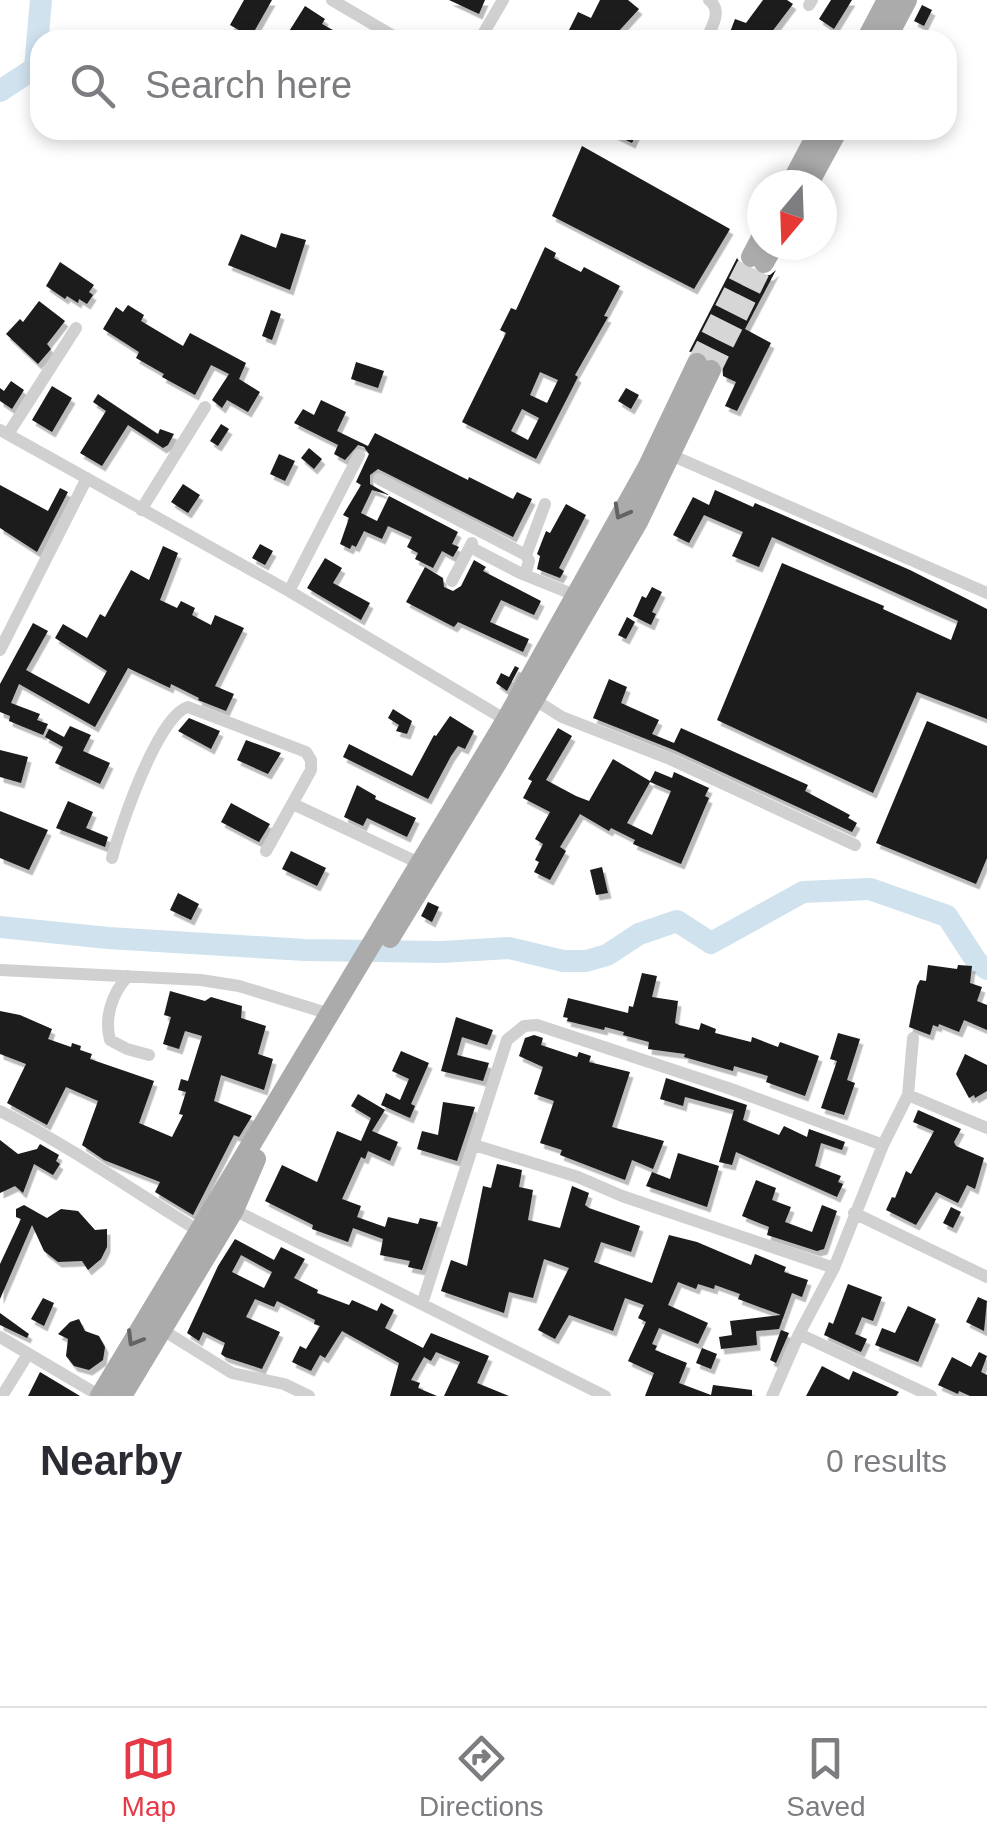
<!DOCTYPE html>
<html lang="en">
<head>
<meta charset="utf-8">
<style>
	body { margin:0; font-family:Arial,sans-serif; background:#f2f2f3; color:#2b2b33 }
	.compass { position:absolute; left:747px; top:170px; width:90px; height:90px; border-radius:50%; background:#fff; box-shadow:0 5px 15px #0003; rotate:199deg }
	.list { margin:0; padding:0; list-style:none }
	h2 { display:flex; justify-content:space-between; align-items:center; height:130px; margin:0; padding:0 40px; font-size:42px }
	h2 small { font-size:32px; font-weight:400; color:#7c7c81 }
	.icon { flex:none; width:55px; height:55px; fill:none; stroke:currentColor; stroke-width:2; stroke-linecap:round; stroke-linejoin:round }
	.map { position:relative; flex:none; width:987px; height:1396px; overflow:hidden }
	.search { position:absolute; background:#fff; box-shadow:0 5px 15px #0003; left:30px; right:30px; top:30px; height:110px; display:flex; align-items:center; gap:25px; box-sizing:border-box; padding:0 35px; border-radius:30px; color:#7c7c81; font-size:38px }
	.sheet { height:310px; background:#fff }
	nav { display:flex; justify-content:space-around; align-items:center; box-sizing:border-box; height:140px; border-top:2px solid #e1e1e2; background:#fff; font-size:28px; color:#7c7c81 }
	nav a { display:grid; justify-items:center; gap:5px }
	nav .on { color:#e63946 }
	.map>svg:first-child { display:block }
	.lines { fill:none; stroke-linecap:round; stroke-linejoin:round }
	.river { stroke:#cfe2ee; stroke-width:22 }
	.building { fill:#1a1a1a; fill-rule:evenodd; filter:url(#shadow) }
	.primary-tunnel { stroke:#d6d6d6; stroke-width:20; stroke-dasharray:20 10; stroke-linecap:butt }
	.street { stroke:#d0d0d0; stroke-width:12 }
	.primary { stroke:#ababab; stroke-width:20 }
	.oneway { stroke:#636363 }
</style>
</head>
<body>
<div class="map">
<svg width="987" height="1396" viewBox="0 0 987 1396">
	<defs>
		<filter id="shadow"><feDropShadow dx="3.5" dy="5.5" stdDeviation="0" flood-color="#0004"/></filter>
	</defs>
	<rect width="100%" height="100%" fill="#fff"/>
	<g class="lines">
		<path class="river" d="M0,91l35,-23 6,-68
			M0,927l108,11 197,12 137,2 67,-4 54,13h23l21,-6 32,-21 38,-13 34,22 92,-51 67,-3 77,27 30,46 10,7"/>
	</g>
	<path class="building" d="M244,0h28l-21,37 -21,-12z
		M449,0h36l-6,14z
		M600,0h28l11,9 -21,23 17,8h-71l14,-28 13,6z
		M763,0h24l6,4 -22,29 17,7h-61l8,-21 11,4z
		M831,0h21l-18,29 -15,-10z
		M922,5l10,5 -8,16 -10,-5z
		M305,6l20,13 -3,5 29,16h-52l-11,-7z
		M605,130h33l-6,13z
		M582,146l148,83 -36,60 -142,-73z
		M281,233l25,7 -16,50 -62,-25 13,-31 35,14z
		M545,247l11,6 -2,5 27,14 3,-5 36,19 -16,30 4,1 -33,58 3,2 -42,82 -74,-37 44,-89 -6,-3 11,-22 5,2zM540,372l18,8 -11,23 -17,-8zM522,409l17,9 -11,22 -17,-9z
		M737,258l7,11 14,6h12l6,-5 -31,59 26,14 -34,68 -12,-5 11,-24 -13,-6 -1,-14 -20,-12 -13,2z
		M60,262l34,23 -5,7 4,3 -6,9 -8,-5 -1,4 -11,-7 -2,3 -19,-13z
		M39,301l26,20 -18,23 4,5 -13,15 -32,-30 14,-15 3,3z
		M128,305l16,10 -3,6 42,25 7,-13 56,30 -7,16 21,13 -12,20 -21,-12 -5,8 -10,-8 17,-26 -18,-9 -16,30 -33,-18 2,-3 -28,-16 3,-6 -36,-23 13,-22 7,5z
		M271,310l10,4 -9,26 -10,-4z
		M356,362l28,9 -6,17 -27,-9z
		M11,381l13,9 -12,19 -12,-8v-13l4,3z
		M52,386l20,12 -20,34 -20,-12z
		M626,388l13,7 -8,14 -13,-8z
		M98,394l60,40 2,-5 14,5 -6,11 -5,3 -35,-23 -26,41 -22,-13 26,-42 -13,-9z
		M321,400l25,12 -9,19 31,15 7,-13 93,47 1,-3 44,22 4,-7 15,7 -19,38 -135,-68 -8,6v9l19,11 -17,-5 -11,23 16,8 12,-25 69,36 -6,12 7,3 -6,10 -11,-6 -9,17 -18,-9 3,-6 -11,-6 5,-10 -24,-11 -6,13 -18,-8 -8,16 -4,-2 -2,4 -10,-5 9,-26 -6,-3 18,-30 -5,-3 13,-28 -5,-7 -6,-2 -13,15 -11,-6 4,-9 -44,-22 9,-14 11,6z
		M221,424l8,5 -11,17 -8,-5z
		M309,448l13,11 -8,10 -13,-11z
		M279,454l16,7 -10,20 -15,-7z
		M183,484l17,11 -12,18 -17,-11z
		M0,485l48,26 12,-23 8,4 -31,60 -37,-24z
		M715,490l38,17 2,-4 155,67 77,39v110l-70,-27 -44,101 -156,-73 65,-157 102,43 -1,3 68,31 7,-19 -186,-84 -13,30 -27,-11 11,-24 -39,-17 -15,28 -16,-8 20,-38 16,8z
		M566,504l20,11 -27,53 5,3 -4,7 -23,-9 3,-13 -3,-2 9,-23 4,2z
		M260,544l13,7 -8,14 -13,-7z
		M163,546l15,7 -18,47 17,8 4,-7 14,7 -3,7 19,10 4,-10 29,13 -29,58 19,8 -8,17 -28,-11 1,-2 -28,-14 -1,4 -42,-20 -33,59 -76,-43 -8,19 29,11 -3,6 11,4 -5,11 -34,-14 1,-5 -10,-4v-28l33,-61 15,8 -22,39 63,34 18,-33 -52,-33 8,-14 24,14 13,-24 5,3 26,-47 18,10z
		M325,558l17,10 -9,15 37,20 -9,17 -54,-32z
		M474,560l12,7 -3,4 58,30 -7,14 -33,-15 -11,22 39,17 -6,13 -65,-30 -4,5 -48,-25 19,-35 18,11 1,9 9,4 8,-5z
		M652,587l10,5 -10,20 4,2 -5,11 -18,-9 9,-20 4,2z
		M627,617l8,5 -9,17 -8,-4z
		M515,666l4,2 -12,23 -11,-8 5,-10 8,4z
		M609,679l18,8 -6,16 38,17 -7,14 22,9 7,-15 127,57 -3,6 45,24 -2,3 9,5 -5,9 -178,-82 -81,-32z
		M393,709l19,12 -5,13 -11,-3 3,-6 -11,-7z
		M450,716l24,15 -9,18 -7,-3 -7,10 -23,43 -85,-42 6,-13 63,32 22,-41 2,1z
		M189,718l31,13 -9,18 -33,-18z
		M927,721l60,25v112l-11,26 -100,-41z
		M70,726l21,9 -8,16 27,12 -10,21 -45,-21 8,-16 -18,-10 4,-8 15,8z
		M558,728l14,8 -26,44 30,16 13,5 24,-42 37,22 5,-10 17,7 2,-6 35,16 -4,8 4,2 -28,66 -48,-20 2,-4 -24,-12 -2,3 -29,-17 -20,33 6,4 -16,29 -16,-8 5,-10 -4,-2 8,-16 -8,-5 15,-27 -27,-14 9,-17 -4,-2zM650,782l21,9 -19,44 -25,-12z
		M246,740l35,13 -13,21 -31,-14z
		M0,750l28,7 -7,26 -21,-6z
		M357,785l19,11 -1,3 41,19 -9,19 -40,-19 -4,8 -19,-9z
		M68,801l25,11 -7,16 22,9 -3,10 -49,-19z
		M231,803l39,21 -11,18 -38,-20z
		M0,811l48,19 -19,40 -29,-12z
		M291,851l35,17 -9,18 -35,-17z
		M602,867l6,26 -12,2 -6,-25z
		M178,893l21,11 -8,16 -21,-10z
		M428,902l11,5 -7,15 -11,-6z
		M928,965l29,4 1,-4 14,1 -2,17 12,4 -5,14 10,4v25l-23,-10 -5,12 -20,-8 -1,3 -5,-2 -3,10 -21,-8 8,-41 3,-6 6,1z
		M642,973l15,3 -5,21 26,4 -3,22 4,2 20,5 2,-7 15,6 -1,4 36,9 1,-5 26,10 2,-5 39,14 -14,40 -39,-14 2,-6 -34,-10 -1,5 -49,-14 1,-3 -37,-5 1,-7 -26,-7 1,-3 -19,-5 -1,3 -37,-9 1,-3 -5,-1 5,-19 60,15 1,-7 4,1z
		M170,991l35,10 6,-4 31,9 -1,12 25,8 -8,28 15,5 -9,31 -43,-15 -7,26 38,15 -13,21 -5,-2 -41,80 -38,-23 5,-10 -56,-22 -22,-15 16,-44 -32,-14 -19,38 -40,-22 19,-39 -26,-10v-43l20,4 32,14 -4,10 23,8 1,-4 9,3 -1,4 12,4 -2,5 64,22 -15,42 33,14 11,-22 -4,-1 7,-22 -8,-2 3,-11 7,2 14,-45 -17,-5 -6,18 -16,-5 8,-27 -7,-2z
		M456,1017l37,13 -6,15 -25,-8 -5,18 32,8 -6,18 -42,-10z
		M838,1033l22,6 -13,41 8,3 -11,32 -23,-7 16,-47 -7,-2z
		M534,1035l9,3 -2,7 36,12 2,-5 12,4 -2,6 41,10 -18,55 52,14 -11,28 -21,-9 -7,20 -65,-25 2,-5 -22,-7 14,-42 -20,-7 9,-27 -24,-11 6,-18z
		M401,1051l28,12 -18,41 4,2 -5,12 -29,-13 5,-12 14,7 9,-21 -17,-8z
		M965,1054l22,11v26l-12,7 -1,-3 -5,3 -13,-24z
		M666,1078l81,27 -4,15 36,15 5,-9 23,11 2,-8 36,13 -3,8 -21,-7 -6,23 26,10 -3,6 5,2 -6,13 -101,-45 -4,13 -13,-3 15,-52 -49,-13 -2,9 -23,-7z
		M358,1094l27,16 -13,21 26,11 -8,19 -22,-10 -3,8 -4,-2 -19,42 19,7 -4,11 28,10 3,-10 30,7 2,-6 18,4 -16,48 -14,-3 2,-6 -30,-6 3,-16 -30,-11 -5,14 -36,-13 1,-4 -48,-24 17,-36 35,17 20,-51 24,10 10,-23 -20,-12z
		M443,1102l32,5 -18,54 -40,-12 5,-18 16,4z
		M918,1110l43,19 -7,13 2,4 28,12 -9,31 -8,-4 -9,18 -22,-11 -20,33 -30,-15 6,-13 3,1 11,-27 5,3 23,-43 -21,-9z
		M0,1140l18,14 19,-5 3,-5 19,11 -3,6 4,3 -7,11 -19,-11 -11,29 -8,-7 -15,7z
		M678,1153l41,13 -12,41 -61,-21 6,-14 18,7z
		M497,1164l25,6 -3,17 14,3 -5,30 32,8 12,-42 17,7 -4,12 4,3 51,18 -9,26 -30,-10 -7,20 58,21 17,-48 28,7 54,23 4,-11 31,13 -2,5 24,8 -6,17 -10,-4 -13,36 -23,2 1,14 -36,4 -2,-12 13,-2 -2,-14 51,-6 -43,-16 2,-5 -25,-9 -1,4 -16,-5 -2,5 -18,-7 -10,23 40,18 -10,21 -39,-16 -7,16 5,2 -2,4 32,13 -8,20 32,12 2,-10 39,5v6h-107l9,-23 -26,-12 18,-39 -8,-4 6,-13 -19,-7 -12,33 -44,-16 -14,24 -17,-9 31,-62 -25,-9 -11,39 -24,-6 -5,21 -63,-22 10,-31 16,6 16,-80 8,2z
		M756,1180l20,8 -4,12 19,7 -6,15 27,10 10,-27 15,6 -13,38 -7,2 -50,-16 2,-8 -27,-11z
		M24,1205l23,13 14,-9 17,2 17,19 12,-1v18l-6,12 -13,11 -6,-9 -24,1 -14,-11 -12,-26 -32,74v-35l21,-45 -5,-2v-8z
		M951,1207l10,5 -8,16 -10,-5z
		M235,1239l39,21 7,-13 24,12 -11,19 24,12 -1,3 32,12 3,-5 25,11 4,-8 13,7 -9,18 38,20 8,-15 58,23 -12,27 32,13h-65l16,-34 -24,-10 -5,9 -7,-4 -13,23 9,3 -2,5 19,8h-47l9,-33 -57,-32 -17,27 -5,-3 -9,16 -19,-9 8,-16 6,3 14,-23 -6,-2 1,-4 -38,-19 -3,6 -19,-8 -9,18 34,15 -18,37 -37,-12 -4,-3 4,-11 -22,-11 -4,9 -12,-8 31,-67zM241,1255l31,17 -8,16 -32,-16z
		M848,1284l34,13 -9,24 -11,-4 -7,17 12,5 -6,13 -37,-17 5,-13 4,2z
		M978,1297l9,4 -3,30 -18,-9z
		M43,1298l11,5 -10,23 -13,-7z
		M908,1306l28,13 -18,43 -43,-17 7,-17 13,5z
		M0,1313l29,21 -2,4 -27,-13z
		M79,1319l6,12 14,5 6,11 -2,13 -14,10 -15,-4 -8,-10 2,-17 -10,-5 12,-12z
		M781,1330l8,3 -13,30 -6,-3z
		M702,1348l15,6 -6,15 -15,-6z
		M979,1352l8,4 -6,16 6,3v21h-17l-11,-5 -1,3 -20,-9 14,-28 19,10z
		M822,1366l27,14 4,-9 46,21 -3,4h-90z
		M40,1372l40,24h-52z"/>
	<g class="lines">
		<path class="primary-tunnel" d="M697,363l54,-106
			M711,370l53,-107"/>
		<path class="street" d="M332,0l68,40
			M809,5l3,-5
			M483,34l20,-34
			M706,40c6,-14 17,-29 3,-40
			M0,430l289,161 217,129
			M8,434l68,-106
			M664,452l323,141
			M379,479l147,76 3,6 -4,14
			M141,510l64,-103
			M470,547l50,26 57,23
			M526,555l19,-51
			M452,581l20,-38
			M289,591l70,-136
			M0,650l87,-172
			M535,700l27,17 108,42 185,86
			M293,804l126,59
			M112,858c8,-30 46,-143 76,-151l118,45 5,8v10l-45,81
			M0,970l201,10 38,6 91,28
			M128,976c-16,17 -24,42 -18,64l17,9 22,6
			M908,1095l79,33
			M0,1111c70,35 133,80 199,120
			M474,1145l104,32 44,19 212,72
			M228,1207l377,189
			M854,1213l133,64
			M422,1304l85,-264 17,-14 13,-1 194,64 152,56
			M161,1329l71,44 52,11 25,12
			M799,1334l132,62
			M0,1337l100,59
			M2,1396l26,-42
			M772,1396l27,-62 35,-66 49,-123 25,-50 5,-57"/>
		<path class="primary" d="M866,40l21,-40
			M886,40l21,-40
			M790,185l29,-55
			M808,185l30,-55
			M751,257l11,-21
			M764,263l10,-18
			M390,938l110,-180 138,-236 73,-152
			M100,1396l406,-676 141,-252 50,-105
			M122,1396l112,-186 22,-51"/>
	</g>
	<defs><path id="oneway-chevron" d="M-2-3.5L2.5 0L-2 3.5" fill="none" stroke-width="1.6" stroke-linecap="round" stroke-linejoin="round" transform="scale(2.5)"/></defs>
	<g class="oneway">
		<use href="#oneway-chevron" transform="translate(621 512) rotate(119)"/>
		<use href="#oneway-chevron" transform="translate(134 1339) rotate(121)"/>
	</g>
</svg>
<svg class="compass" viewBox="-18 -18 36 36"><path d="M0-13l5 13h-10z" fill="#e53935"/><path d="M0 13l5-13h-10z" fill="#7c7c81"/></svg>
<div class="search"><svg class="icon" aria-label="search" viewBox="0 0 24 24"><circle cx="10" cy="10" r="6"/><path d="M15 15l6 6"/></svg>Search here</div>
</div>
<section class="sheet">
<h2>Nearby<small>0 results</small></h2>
<ul class="list">
</ul>
</section>
<nav>
<a class="on"><svg class="icon" aria-label="map" viewBox="0 0 24 24"><path d="M3 6l6-2 6 2 6-2v14l-6 2-6-2-6 2zM9 4v14M15 6v14"/></svg>Map</a>
<a><svg class="icon" aria-label="directions" viewBox="0 0 24 24"><path d="M12 3l9 9-9 9-9-9zM9 14v-3h6M13 9l2 2-2 2"/></svg>Directions</a>
<a><svg class="icon" aria-label="saved" viewBox="0 0 24 24"><path d="M7 4h10v16l-5-4-5 4z"/></svg>Saved</a>
</nav>
</body>
</html>
